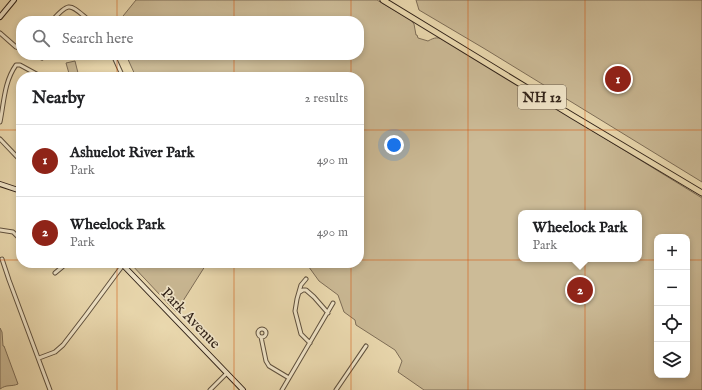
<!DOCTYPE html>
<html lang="en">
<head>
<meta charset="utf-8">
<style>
	body { margin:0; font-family:"IM FELL English",serif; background:#f2f2f2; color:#202124 }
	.controls { position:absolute; right:12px; bottom:12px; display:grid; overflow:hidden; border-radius:8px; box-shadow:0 2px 6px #0003 }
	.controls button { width:36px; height:36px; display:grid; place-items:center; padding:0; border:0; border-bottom:1px solid #e0e0e0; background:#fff; color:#202124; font:20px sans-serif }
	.you { position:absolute; left:394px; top:145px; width:14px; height:14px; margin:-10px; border:3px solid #fff; border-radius:50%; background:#1a73e8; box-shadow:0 0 0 6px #1a73e833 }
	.badge { display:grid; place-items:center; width:26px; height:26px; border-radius:50%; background:#8f2418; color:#fff; font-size:13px; font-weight:700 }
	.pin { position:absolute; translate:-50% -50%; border:2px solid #fff; box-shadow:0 1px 4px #0006 }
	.popup { position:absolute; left:518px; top:210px; width:124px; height:52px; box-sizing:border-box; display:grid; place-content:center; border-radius:8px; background:#fff; filter:drop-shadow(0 1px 3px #0005); font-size:13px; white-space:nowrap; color:#757577 }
	.popup b { font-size:15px; color:#202124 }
	.popup::after { content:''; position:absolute; left:50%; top:100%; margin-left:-8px; border:8px solid transparent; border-top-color:#fff }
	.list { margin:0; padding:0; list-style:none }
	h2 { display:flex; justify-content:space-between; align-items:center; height:52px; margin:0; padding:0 16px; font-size:17px }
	h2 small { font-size:13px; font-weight:400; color:#757577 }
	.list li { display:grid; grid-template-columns:26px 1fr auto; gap:12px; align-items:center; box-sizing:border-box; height:72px; padding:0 16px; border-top:1px solid #e0e0e0 }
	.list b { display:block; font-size:15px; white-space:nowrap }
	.list p { margin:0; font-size:13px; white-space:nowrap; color:#757577 }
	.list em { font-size:13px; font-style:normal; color:#757577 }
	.icon { flex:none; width:22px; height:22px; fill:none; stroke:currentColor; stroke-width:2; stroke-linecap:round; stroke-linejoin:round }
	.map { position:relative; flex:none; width:702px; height:390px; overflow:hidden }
	.search { position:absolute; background:#fff; box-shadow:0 2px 6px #0003; left:16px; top:16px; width:348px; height:44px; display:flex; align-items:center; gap:10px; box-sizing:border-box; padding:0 14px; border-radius:16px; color:#757577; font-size:15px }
	.panel { position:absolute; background:#fff; box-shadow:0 2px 6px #0003; left:16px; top:72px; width:348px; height:196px; border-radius:16px }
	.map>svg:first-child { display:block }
	.green { fill:#ccbb97; stroke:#7e6e58; fill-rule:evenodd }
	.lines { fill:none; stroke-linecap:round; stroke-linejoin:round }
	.street-casing { stroke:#5e503e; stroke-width:5 }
	.secondary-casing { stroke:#2f2118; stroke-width:6 }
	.highway-casing { stroke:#2f2118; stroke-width:7 }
	.street { stroke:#f3e8cc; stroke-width:3 }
	.secondary { stroke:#f3e8cc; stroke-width:4 }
	.highway { stroke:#ecdbb1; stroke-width:5 }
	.grid { fill:none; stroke:#d6530d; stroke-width:1; stroke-opacity:0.55 }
	.labels { text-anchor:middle; stroke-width:3.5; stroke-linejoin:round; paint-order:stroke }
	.shield { fill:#f3e8cc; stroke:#6a5d4e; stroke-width:1 }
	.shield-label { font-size:14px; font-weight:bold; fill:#2f2118 }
	.street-label { font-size:15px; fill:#2f2118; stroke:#f3e8cc }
</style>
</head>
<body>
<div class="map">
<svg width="702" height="390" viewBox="0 0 702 390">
	<rect width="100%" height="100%" fill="#ecdbb1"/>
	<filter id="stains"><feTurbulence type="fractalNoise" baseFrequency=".005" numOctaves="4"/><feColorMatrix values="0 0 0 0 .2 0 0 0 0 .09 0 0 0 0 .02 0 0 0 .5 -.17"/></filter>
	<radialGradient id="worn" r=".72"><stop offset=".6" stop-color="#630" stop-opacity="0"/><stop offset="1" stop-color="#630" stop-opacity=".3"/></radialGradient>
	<path class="green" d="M136,0h241l34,20 3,4 2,11h1l1,3 10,3c7,-4 10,-4 17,-1l257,158v192h-278l-26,-18 4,-11 -7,-11 -39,-25 -1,-5 -11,-8 -6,-17 -19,-14 -13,-18h53v-186h-223l-10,-22h233v-34h-240zM521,213h118v46h-118zM657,237h30v138h-30z
		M416,0h286v182l-217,-133 -66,-39z
		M75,61l4,16h-9l-4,-14z
		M130,263h77l-31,49z
		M0,328l2,4 1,14h1l14,38c-7,3 -11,0 -18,5z"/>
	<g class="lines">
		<g class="street-casing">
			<path id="street" d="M52,21c18,-21 18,-16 38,0
				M0,33l16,14 5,2
				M37,55l5,3
				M113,55l10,22
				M0,122c4,-19 4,-40 16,-57h4l22,12
				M0,139l21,22
				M0,230l13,2 8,8
				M2,259l7,21 41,110
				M55,273l12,-10
				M306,279l-5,6 -4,14 -2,12 6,23 9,9
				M300,292l3,-2h3l8,7 14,16
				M258 333a4 4 0 1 1 8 0a4 4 0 1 1-8 0Z
				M261,337l5,24 3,5 20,12
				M39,358l16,-6 8,-7 23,-30 37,-50
				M210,390l17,-17
				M282,390l51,-87
				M336,390l30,-44"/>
		</g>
		<g class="secondary-casing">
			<path id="secondary" d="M0,17l14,-17
				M0,184l21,7
				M121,263l122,127"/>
		</g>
		<g class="highway-casing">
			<path id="highway" d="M383,0l190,116 129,77"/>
		</g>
		<use href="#street" class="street"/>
		<use href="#secondary" class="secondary"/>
		<use href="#highway" class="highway"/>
	</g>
	<path class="grid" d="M117,0v21M234,0v21M351,0v21M468,0v390M585,0v390M117,55v22M234,55v22M351,55v22M0,130h21M359,130h343M0,260h21M359,260h298M687,260h15M117,263v127M234,263v127M351,263v127"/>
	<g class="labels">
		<rect class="shield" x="518" y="85" width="48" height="24" rx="3"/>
		<g class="shield-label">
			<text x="542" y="102">NH 12</text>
		</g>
		<g class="street-label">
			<text transform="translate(191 318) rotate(46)" y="5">Park Avenue</text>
		</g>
	</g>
	<rect width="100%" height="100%" filter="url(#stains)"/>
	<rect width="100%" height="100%" fill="url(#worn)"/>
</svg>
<div class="controls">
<button>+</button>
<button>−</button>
<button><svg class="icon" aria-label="locate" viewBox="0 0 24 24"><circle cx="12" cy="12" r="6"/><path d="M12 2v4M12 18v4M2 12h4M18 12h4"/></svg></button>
<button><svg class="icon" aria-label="layers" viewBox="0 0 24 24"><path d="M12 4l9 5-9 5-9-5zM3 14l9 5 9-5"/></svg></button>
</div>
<div class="you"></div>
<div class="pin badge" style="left:618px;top:79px">1</div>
<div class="pin badge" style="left:580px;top:290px">2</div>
<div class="popup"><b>Wheelock Park</b>Park</div>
<div class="search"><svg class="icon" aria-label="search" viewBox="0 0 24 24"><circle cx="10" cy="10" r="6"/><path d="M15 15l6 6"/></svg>Search here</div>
<section class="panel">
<h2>Nearby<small>2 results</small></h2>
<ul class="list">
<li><span class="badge">1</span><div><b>Ashuelot River Park</b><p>Park</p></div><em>490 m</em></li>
<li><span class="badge">2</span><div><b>Wheelock Park</b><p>Park</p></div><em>490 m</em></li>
</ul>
</section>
</div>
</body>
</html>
